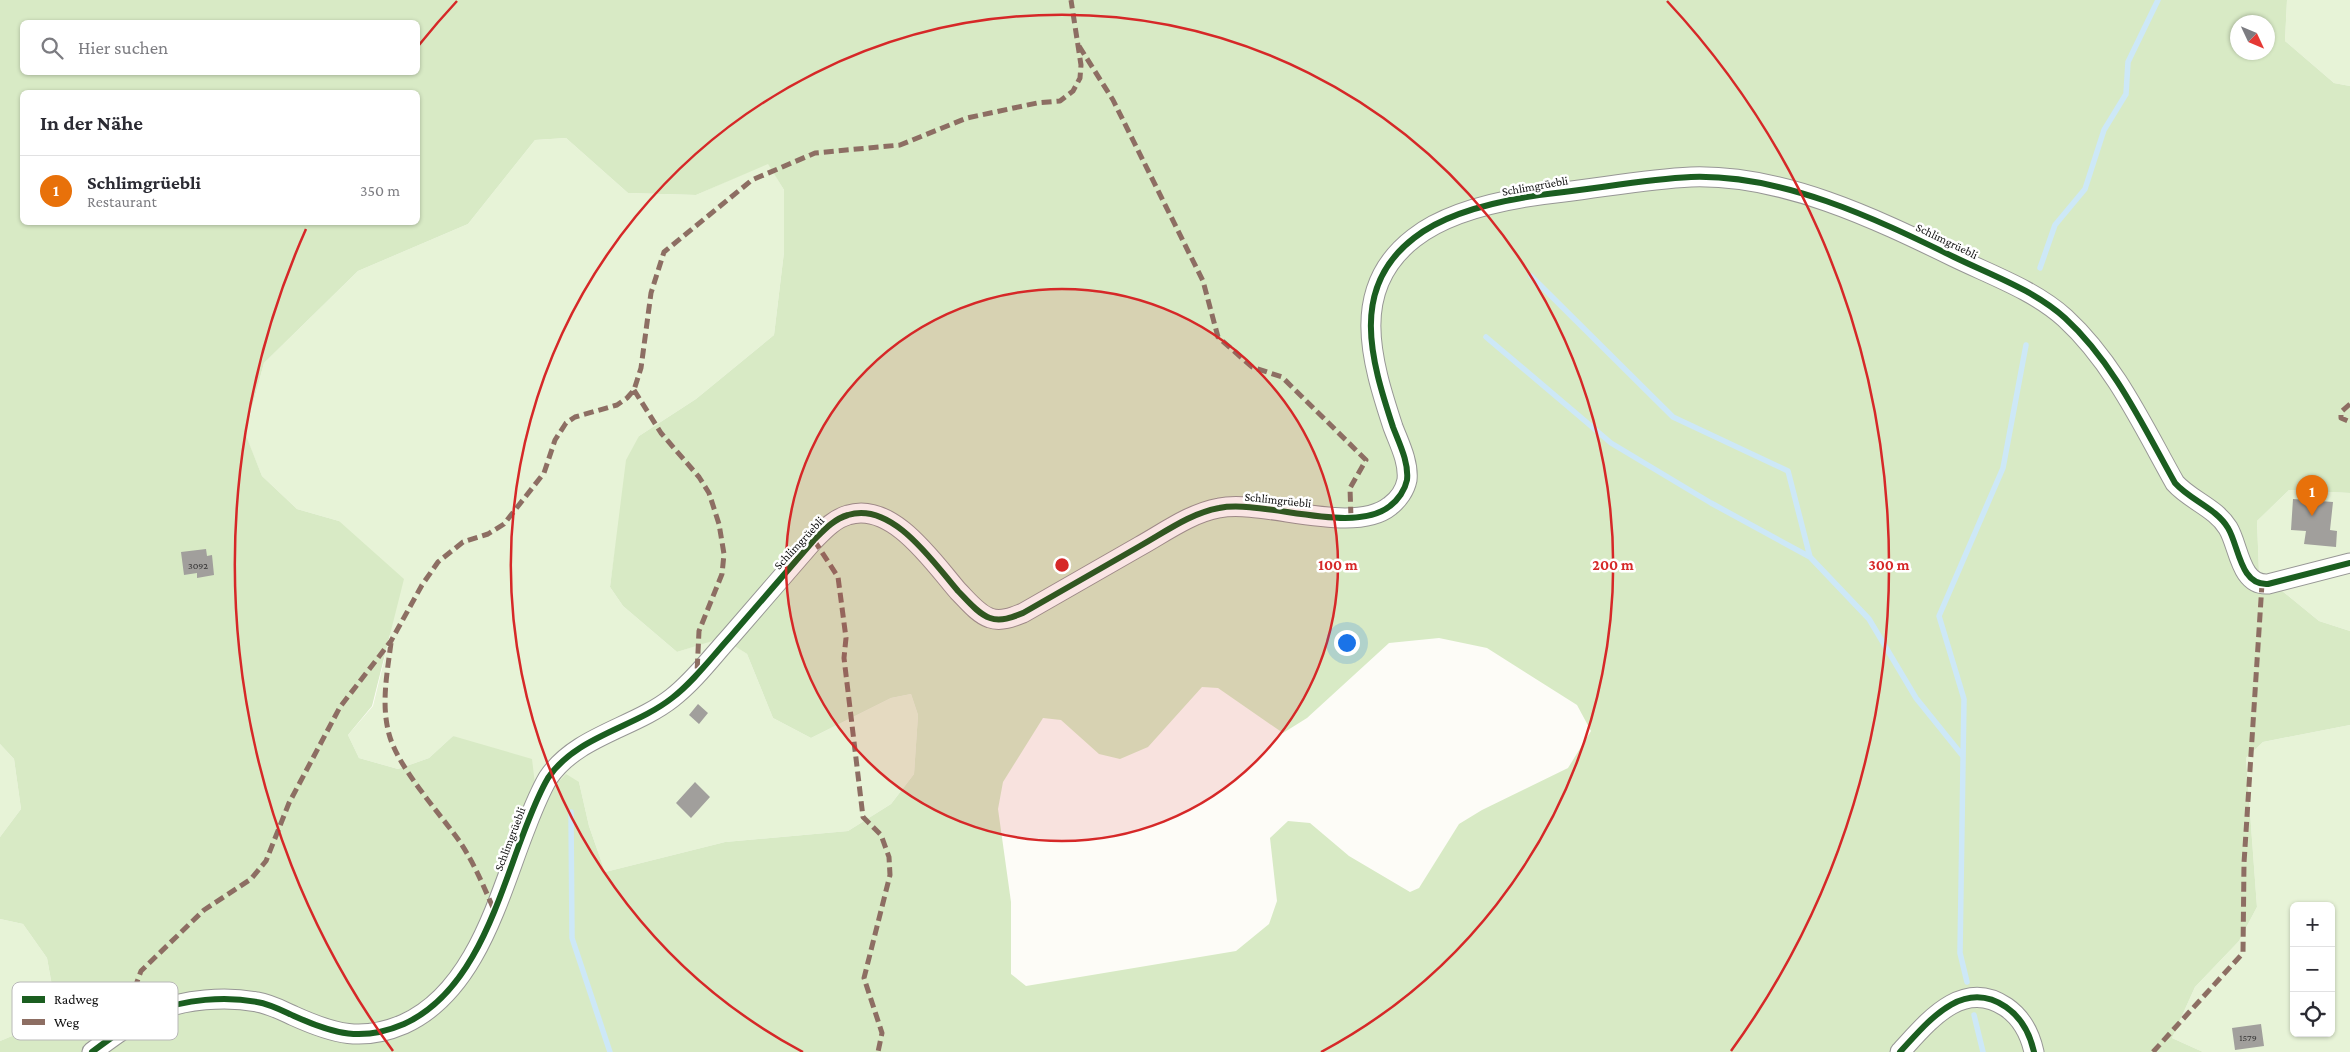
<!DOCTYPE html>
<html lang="de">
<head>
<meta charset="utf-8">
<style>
	body { margin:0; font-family:"Crimson Pro",serif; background:#f2f2f3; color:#2b2b33 }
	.controls { position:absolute; right:15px; bottom:15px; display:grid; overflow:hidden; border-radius:8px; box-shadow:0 1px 4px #0004 }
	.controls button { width:45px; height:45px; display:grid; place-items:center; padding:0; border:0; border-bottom:1px solid #e1e1e2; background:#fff; color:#2b2b33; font:25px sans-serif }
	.compass { position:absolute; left:2230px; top:15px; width:45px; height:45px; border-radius:50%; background:#fff; box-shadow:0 1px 4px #0004; rotate:134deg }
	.you { position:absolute; left:1346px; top:642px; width:18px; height:18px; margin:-12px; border:4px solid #fff; border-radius:50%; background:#1a73e8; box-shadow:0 0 0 8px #1a73e833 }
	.badge { display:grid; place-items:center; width:32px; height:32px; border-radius:50%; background:#1a73e8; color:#fff; font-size:16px; font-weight:700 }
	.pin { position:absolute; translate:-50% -41px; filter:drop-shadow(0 1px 2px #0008) }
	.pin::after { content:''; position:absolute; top:26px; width:18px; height:15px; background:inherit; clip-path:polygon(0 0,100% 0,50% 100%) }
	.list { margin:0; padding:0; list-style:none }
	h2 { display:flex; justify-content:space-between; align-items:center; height:65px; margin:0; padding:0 20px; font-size:21px }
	h2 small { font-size:16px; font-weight:400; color:#7c7c81 }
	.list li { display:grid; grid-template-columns:32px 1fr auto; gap:15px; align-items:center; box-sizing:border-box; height:70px; padding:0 20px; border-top:1px solid #e1e1e2 }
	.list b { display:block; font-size:19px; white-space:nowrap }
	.list p { margin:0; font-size:16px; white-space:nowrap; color:#7c7c81 }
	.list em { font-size:16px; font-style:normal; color:#7c7c81 }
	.icon { flex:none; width:28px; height:28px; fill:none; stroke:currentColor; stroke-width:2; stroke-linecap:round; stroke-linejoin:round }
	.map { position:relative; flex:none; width:2350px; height:1052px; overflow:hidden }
	.search { position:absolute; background:#fff; box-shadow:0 1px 4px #0004; left:20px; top:20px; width:400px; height:55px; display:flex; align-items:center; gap:12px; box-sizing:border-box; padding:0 18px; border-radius:8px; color:#7c7c81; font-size:19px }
	.panel { position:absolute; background:#fff; box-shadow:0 1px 4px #0004; left:20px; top:90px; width:400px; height:135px; border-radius:8px }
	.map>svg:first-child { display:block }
	.green { fill:#e7f3d7; fill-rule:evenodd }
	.forest { fill:#d8eac5; fill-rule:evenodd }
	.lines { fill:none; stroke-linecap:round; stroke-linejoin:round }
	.stream { stroke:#cde8f7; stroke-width:5.5 }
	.building { fill:#a19f9c }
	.minor-casing { stroke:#979795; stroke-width:21 }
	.minor { stroke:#fffffe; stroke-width:19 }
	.quiet { stroke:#8d6e63; stroke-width:5; stroke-dasharray:10 5; stroke-linecap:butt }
	.cycleway-casing { stroke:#fff; stroke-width:9 }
	.cycleway { stroke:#1b5e20; stroke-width:6 }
	.ring { fill:none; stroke:#d62828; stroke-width:2.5 }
	.labels { text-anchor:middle; stroke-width:5; stroke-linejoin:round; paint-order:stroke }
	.number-label { font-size:10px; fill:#353434 }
	.street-label { font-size:12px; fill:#111; stroke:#fff }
	.key { fill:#fff; stroke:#b8b8b8; stroke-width:1 }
	.key-label { font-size:14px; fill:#111 }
	.centre { fill:#d62828; stroke:#fff; stroke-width:2.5 }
	.ring-label { font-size:15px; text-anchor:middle; font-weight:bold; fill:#d62828; stroke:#fff; stroke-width:5; stroke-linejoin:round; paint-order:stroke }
</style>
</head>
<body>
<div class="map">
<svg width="2350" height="1052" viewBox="0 0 2350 1052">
	<rect width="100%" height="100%" fill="#fdfcf7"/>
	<path class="green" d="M2287,0h63v86l-16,-3 -49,-42z
		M566,138l62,55 68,2 72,-32 16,27v62l-10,83 -78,64 -57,37 -23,108 -6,43 13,19 54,46 45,-15 25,17 26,64 38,20 80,-40 20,-4 7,21 -4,59 -23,30 -43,27 -123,11 -120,30 -16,-46 -10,-44 -35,15 -91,-61 -24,22 -31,11 -39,-11 -11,-23 25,-29 17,-70 -51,-115 -42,-12 -35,-33 -17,-42 19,-71 94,-92 110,-47 67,-84z
		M2289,490l61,3v138l-31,-10 -60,-49 -2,-51z
		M2350,725v327h-147l-31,-14 23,-51 44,-46 18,-34 -11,-149 17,-16zM2294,906h37v127h-37z
		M0,744l14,15 7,50 -21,28z
		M0,919l23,5 24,34 7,39 -13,27 -41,17z"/>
	<path class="forest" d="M0,0h2287l-2,41 49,42 16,3v407l-61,-3 -32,31 2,51 60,49 31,10v94l-87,17 -17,16 11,149 -18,34 -44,46 -23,51 31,14h-2203v-11l41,-17 13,-27 -7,-39 -24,-34 -23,-5v-82l21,-28 -7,-50 -14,-15zM22,22h396v50h-396zM2238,22h30v30h-30zM22,92h396v130h-396zM566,138l62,55 68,2 72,-31 16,26v62l-10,83 -78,64 -57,37 -13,24 -16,127 13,19 54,46 45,-14 25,16 26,64 38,20 80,-40 20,-4 7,21 -4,59 -23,30 -43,27 -123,11 -120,30 -16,-46 -10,-44 -13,-8 -22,23 -9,-13 -3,-25 -79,-23 -24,22 -31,11 -39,-11 -11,-23 24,-29 32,-127 -65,-58 -42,-12 -35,-33 -17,-43 19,-70 94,-92 110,-47 67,-84zM1439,638l48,10 90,57 14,26 -23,37 -86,42 -23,14 -40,64 -9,4 -61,-36 -39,-33 -22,-2 -18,17 7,63 -8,23 -33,27 -210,35 -15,-12v-72l-13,-93 5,-27 40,-64 18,2 38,34 21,5 28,-12 54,-60 16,1 65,45 24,-15 82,-75z"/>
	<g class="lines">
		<path class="stream" d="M2040,268l15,-43 30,-36 19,-59 22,-36 2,-32 30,-62
			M1531,276l142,141 115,54 22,86
			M1486,337l125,106 100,60 99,54 59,62 47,79 46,57
			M571,812l1,126 38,114
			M1967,982l-7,-29 4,-254 -25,-83 64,-148 23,-123
			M1974,1015l9,37"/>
	</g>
	<path class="building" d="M2293,499l40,3 -3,28 7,1 -1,16 -32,-3 2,-13 -15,-1z
		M206,549l1,7 5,-1 2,20 -17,3v-5l-13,2 -3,-23z
		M698,704l10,9 -9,11 -10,-9z
		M695,782l15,15 -19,21 -15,-15z
		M2261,1024l3,22 -29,4 -3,-22z"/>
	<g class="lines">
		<g class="minor-casing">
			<path id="minor" d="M92,1052c20,-15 40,-30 63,-40 29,-13 71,-16 102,-10 13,2 26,9 37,14 40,18 68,26 110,8 71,-32 94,-125 120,-192 7,-18 14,-37 24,-54 28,-42 86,-50 124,-80 22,-17 39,-40 58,-61 28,-32 56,-65 84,-97 10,-10 20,-21 34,-25 44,-14 85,47 110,76 9,9 20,23 32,27 11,4 23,-1 33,-5 39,-22 78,-45 117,-67 25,-14 51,-33 79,-38 44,-9 134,28 171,-2 8,-6 15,-16 17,-26 2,-18 -8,-37 -14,-53 -22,-67 -44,-139 21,-189 38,-30 103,-41 150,-46 42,-5 85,-13 127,-15 91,-3 183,41 263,80 37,18 80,33 111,61 49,45 78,108 110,165 15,17 41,25 53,45 11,18 12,58 40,56l82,-21
				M1900,1052c27,-29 62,-75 106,-45 16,11 24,27 28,45"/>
		</g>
		<use href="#minor" class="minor"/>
		<path class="quiet" d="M1079,46l34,54 90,181 15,56 34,30 30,10 84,83 -16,28 1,30
			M634,390l27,43 38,44 10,16 10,31 5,30 -2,20 -23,57 -2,42
			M2350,404l-9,8v6l9,4
			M814,540l24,37 8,61 -2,20 19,159 18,18 8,22 1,18 -26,103 18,55 -4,19
			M391,643c-4,31 -10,61 -2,91 9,34 50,78 71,108 14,21 24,45 34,68
			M119,1031l22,-60 63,-61 47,-31 15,-18 23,-58 51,-96 51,-66 31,-56 16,-23 25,-20 25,-8 16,-10 40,-51 11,-33 11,-17 9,-6 42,-12 10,-7 7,-8 7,-22 10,-75 13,-41 88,-72 63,-27 85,-8 67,-27 70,-15 23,-2 13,-10 7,-13 1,-13 -10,-65
			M2153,1052l90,-99 1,-90 18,-279"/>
		<g class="cycleway-casing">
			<path id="cycleway" d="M92,1052c20,-15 40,-30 63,-40 29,-13 71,-16 102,-10 13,2 26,9 37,14 40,18 68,26 110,8 71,-32 94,-125 120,-192 7,-18 14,-37 24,-54 28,-42 86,-50 124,-80 22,-17 39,-40 58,-61 28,-32 56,-65 84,-97 10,-10 20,-21 34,-25 44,-14 85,47 110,76 9,9 20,23 32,27 11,4 23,-1 33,-5 39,-22 78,-45 117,-67 25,-14 51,-33 79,-38 44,-9 134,28 171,-2 8,-6 15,-16 17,-26 2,-18 -8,-37 -14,-53 -22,-67 -44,-139 21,-189 38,-30 103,-41 150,-46 42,-5 85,-13 127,-15 91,-3 183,41 263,80 37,18 80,33 111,61 49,45 78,108 110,165 15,17 41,25 53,45 11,18 12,58 40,56l82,-21
				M1900,1052c27,-29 62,-75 106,-45 16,11 24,27 28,45"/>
		</g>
		<use href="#cycleway" class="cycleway"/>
	</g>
	<circle cx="1062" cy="565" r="276" fill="#d62828" fill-opacity=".12"/>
	<g class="ring">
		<circle cx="1062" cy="565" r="276"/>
		<path d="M803 1052A551 551 0 1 1 1321 1052"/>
		<path d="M393 1051A827 827 0 0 1 306 229M419 45A827 827 0 0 1 457 1M1667 1A827 827 0 0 1 1731 1051"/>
	</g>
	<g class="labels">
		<g class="number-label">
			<text x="198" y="569">3092</text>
			<text x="2248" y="1041">1579</text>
		</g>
		<g class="street-label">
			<text transform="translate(1535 186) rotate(-10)" y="4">Schlimgrüebli</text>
			<text transform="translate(1947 241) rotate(26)" y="4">Schlimgrüebli</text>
			<text transform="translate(1278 500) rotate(6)" y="4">Schlimgrüebli</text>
			<text transform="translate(799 543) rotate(-47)" y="4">Schlimgrüebli</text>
			<text transform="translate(510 839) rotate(-69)" y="4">Schlimgrüebli</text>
		</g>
	</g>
	<rect x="12" y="982" width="166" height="58" rx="8" class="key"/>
	<rect x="22" y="996" width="23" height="7" fill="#1b5e20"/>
	<rect x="22" y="1019" width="23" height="6" fill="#8d6e63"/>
	<g class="key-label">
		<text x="54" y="1004">Radweg</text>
		<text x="54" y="1027">Weg</text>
	</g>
	<circle cx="1062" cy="565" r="8" class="centre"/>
	<g class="ring-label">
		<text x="1338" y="570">100 m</text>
		<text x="1613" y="570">200 m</text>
		<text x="1889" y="570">300 m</text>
	</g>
</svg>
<div class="controls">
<button>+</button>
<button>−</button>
<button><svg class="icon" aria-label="locate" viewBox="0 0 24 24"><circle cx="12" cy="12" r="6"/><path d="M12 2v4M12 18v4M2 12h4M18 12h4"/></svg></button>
</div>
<svg class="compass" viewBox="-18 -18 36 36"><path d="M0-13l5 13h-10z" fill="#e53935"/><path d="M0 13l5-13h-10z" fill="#7c7c81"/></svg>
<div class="you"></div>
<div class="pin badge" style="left:2312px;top:516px;background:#e8710a">1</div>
<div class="search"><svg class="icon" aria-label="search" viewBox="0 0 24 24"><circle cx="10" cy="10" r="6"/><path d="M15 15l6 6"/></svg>Hier suchen</div>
<section class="panel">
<h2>In der Nähe<small></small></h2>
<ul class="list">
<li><span class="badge" style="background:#e8710a">1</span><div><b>Schlimgrüebli</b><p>Restaurant</p></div><em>350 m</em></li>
</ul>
</section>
</div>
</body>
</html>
